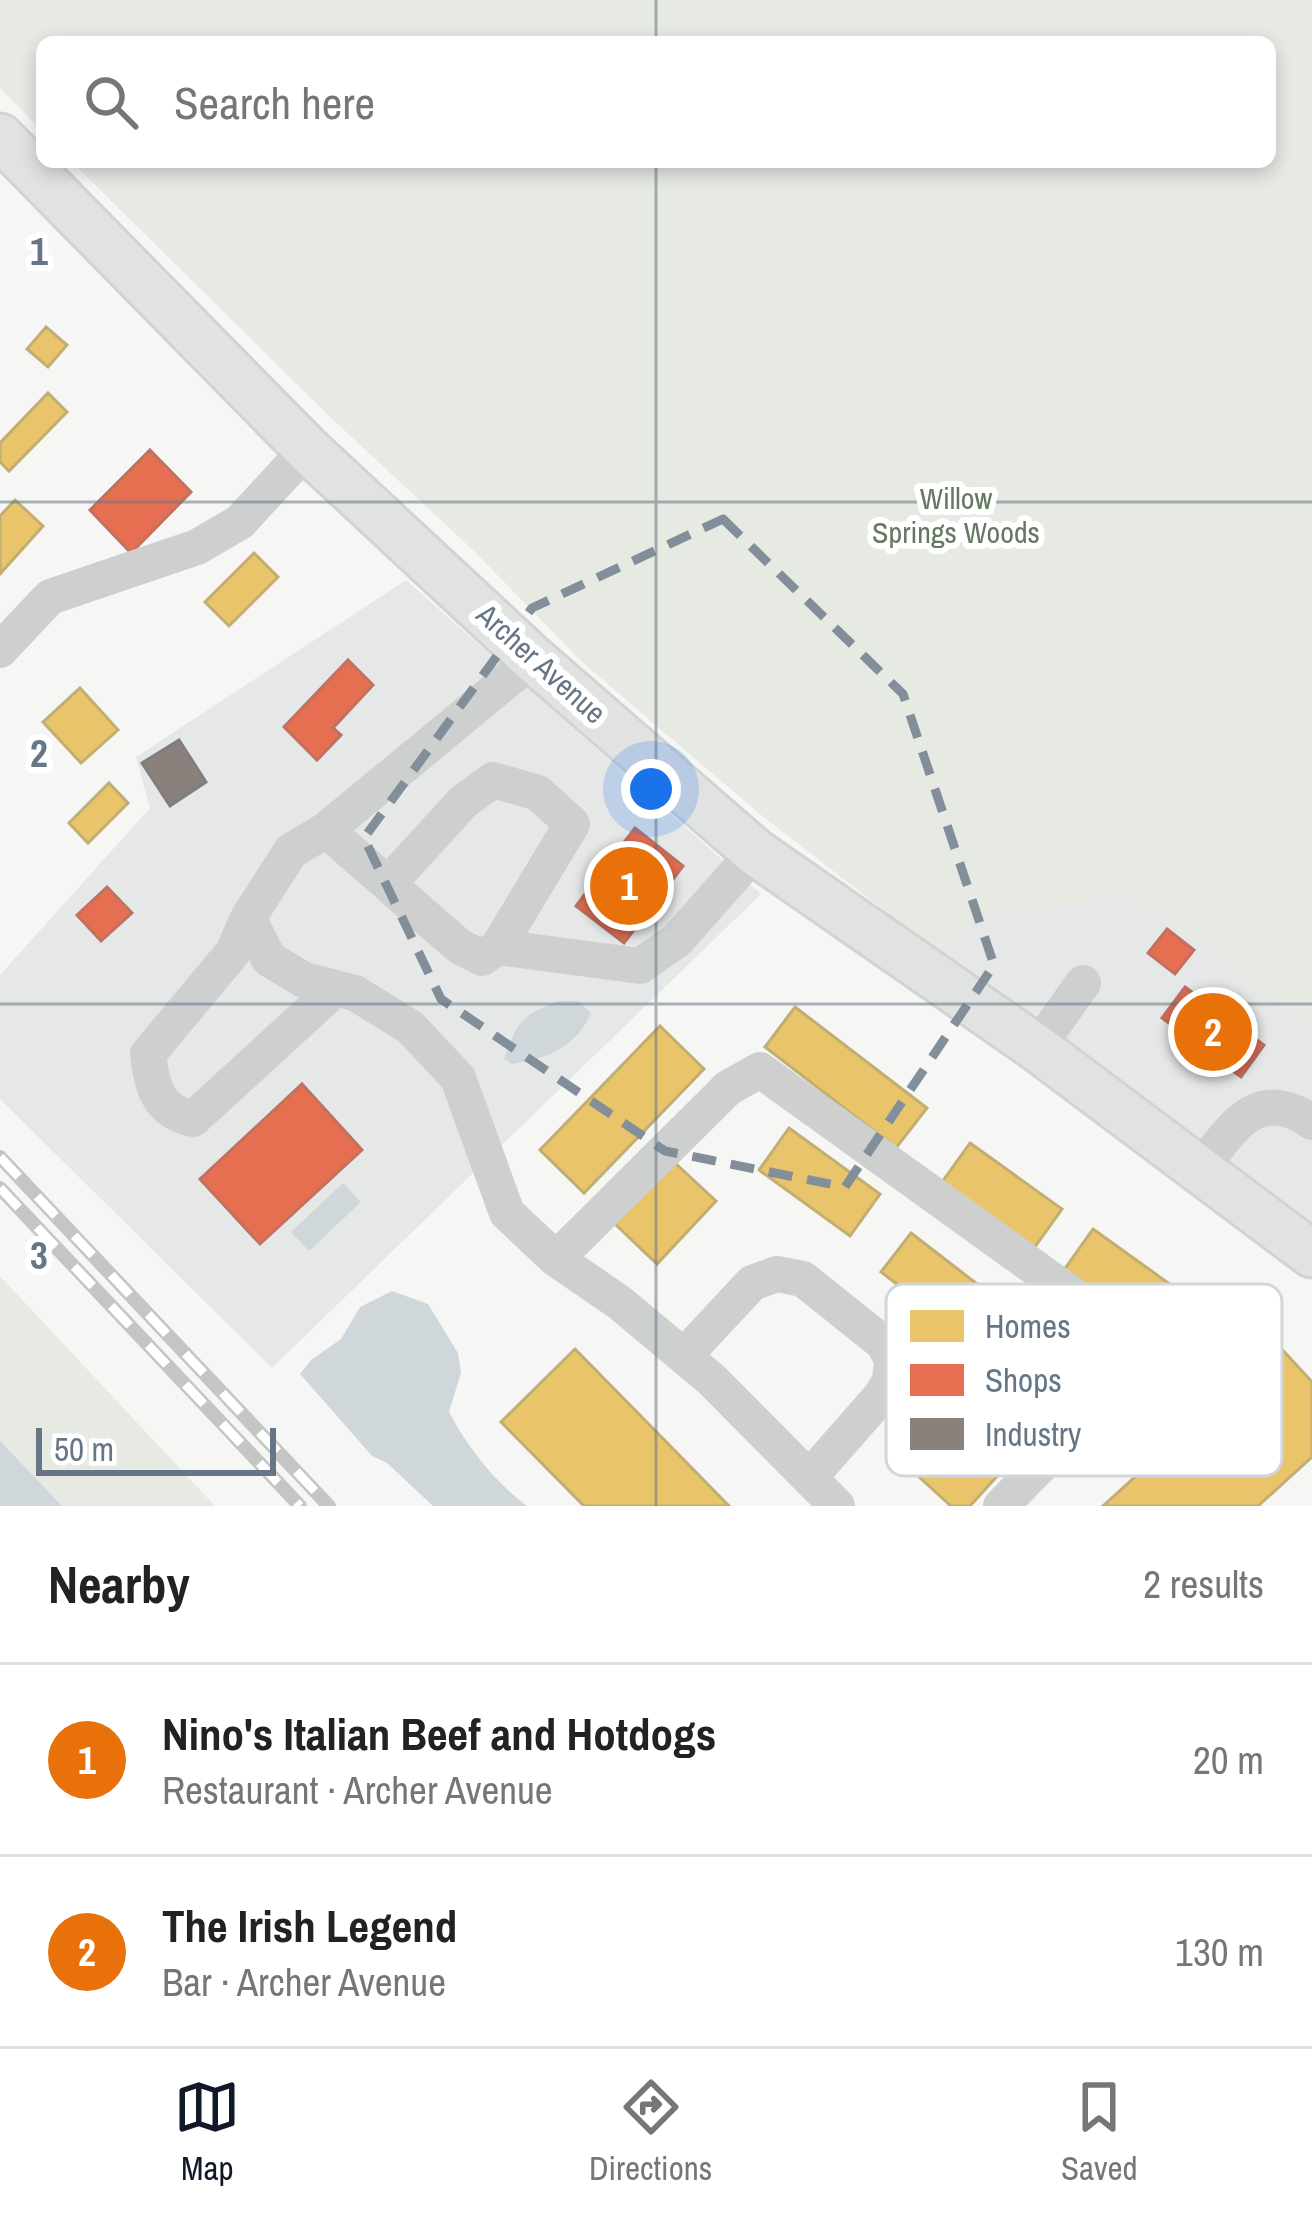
<!DOCTYPE html>
<html lang="en">
<head>
<meta charset="utf-8">
<style>
	body { margin:0; font-family:"Archivo Narrow",sans-serif; background:#f6f6f6; color:#222 }
	.scale { position:absolute; left:36px; bottom:30px; width:240px; box-sizing:border-box; padding-left:12px; border:6px solid #667686; border-top:0; font-size:33px; line-height:42px; white-space:nowrap; color:#667686; -webkit-text-stroke:9px #fff; paint-order:stroke }
	.you { position:absolute; left:651px; top:789px; width:42px; height:42px; margin:-30px; border:9px solid #fff; border-radius:50%; background:#1a73e8; box-shadow:0 0 0 18px #1a73e833 }
	.badge { display:grid; place-items:center; width:78px; height:78px; border-radius:50%; background:#111827; color:#fff; font-size:39px; font-weight:700 }
	.pin { position:absolute; translate:-50% -50%; border:6px solid #fff; box-shadow:0 3px 12px #0006 }
	.list { margin:0; padding:0; list-style:none }
	h2 { display:flex; justify-content:space-between; align-items:center; height:156px; margin:0; padding:0 48px; font-size:51px }
	h2 small { font-size:39px; font-weight:400; color:#767676 }
	.list li { display:grid; grid-template-columns:78px 1fr auto; gap:36px; align-items:center; box-sizing:border-box; height:192px; padding:0 48px; border-top:3px solid #e0e0e0 }
	.list b { display:block; font-size:45px; white-space:nowrap }
	.list p { margin:0; font-size:39px; white-space:nowrap; color:#767676 }
	.list em { font-size:39px; font-style:normal; color:#767676 }
	.icon { flex:none; width:66px; height:66px; fill:none; stroke:currentColor; stroke-width:2; stroke-linecap:round; stroke-linejoin:round }
	.map { position:relative; flex:none; width:1312px; height:1506px; overflow:hidden }
	.search { position:absolute; background:#fff; box-shadow:0 6px 18px #0003; left:36px; right:36px; top:36px; height:132px; display:flex; align-items:center; gap:30px; box-sizing:border-box; padding:0 42px; border-radius:18px; color:#767676; font-size:45px }
	.sheet { height:540px; background:#fff }
	nav { display:flex; justify-content:space-around; align-items:center; box-sizing:border-box; height:168px; border-top:3px solid #e0e0e0; background:#fff; font-size:33px; color:#767676 }
	nav a { display:grid; justify-items:center; gap:6px }
	nav .on { color:#111827 }
	.map>svg:first-child { display:block }
	.built { fill:#e6e8e8 }
	.green { fill:#e6eae3 }
	.water { fill:#d0d7da }
	.homes { fill:#e9c46a; stroke:#c2ad72; stroke-width:3 }
	.shops { fill:#e76f51; stroke:#c07161; stroke-width:3 }
	.industry { fill:#8a817c; stroke:#7f7e7f; stroke-width:3 }
	.lines { fill:none; stroke-linecap:round; stroke-linejoin:round }
	.major-casing { stroke:#d2d3d3; stroke-width:51 }
	.minor { stroke:#ced0d0; stroke-width:36 }
	.major { stroke:#e1e2e2; stroke-width:45 }
	.rail-casing { stroke:#c4c6c6; stroke-width:14 }
	.rail { stroke:#fff; stroke-width:9; stroke-dasharray:27; stroke-linecap:butt }
	.marked { fill:none; stroke:#828f9b; stroke-width:9; stroke-dasharray:24 15; stroke-linejoin:round }
	.grid { fill:none; stroke:#667686; stroke-width:3; stroke-opacity:0.55 }
	.labels { text-anchor:middle; stroke-width:12; stroke-linejoin:round; paint-order:stroke }
	.park-label { font-size:30px; fill:#657861; stroke:#fff }
	.street-label { font-size:30px; fill:#667686; stroke:#fff }
	.key { fill:#fff; stroke:#d1d6db; stroke-width:3 }
	.key-label { font-size:33px; fill:#667686 }
	.grid-label { font-size:39px; text-anchor:middle; font-weight:bold; fill:#667686; stroke:#fff; stroke-width:12; stroke-linejoin:round; paint-order:stroke }
</style>
</head>
<body>
<div class="map">
<svg width="1312" height="1506" viewBox="0 0 1312 1506">
	<rect width="100%" height="100%" fill="#f6f7f5"/>
	<path class="built" d="M406,580l355,314 -489,474 -272,-269v-124l150,-167 -14,-51z
		M1130,897l106,71 76,62v210l-377,-290 52,-37z"/>
	<path class="green" d="M0,0h1312v1030l-76,-62 -106,-71 -143,16 -52,37 -174,-135 -178,-152 -110,-113 -144,-134 -257,-254h1198v-120h-1228v89l-42,-43z
		M0,1276l215,230h-215z"/>
	<path class="water" d="M559,1001h19l13,12c-15,35 -45,46 -79,51l-8,-5c15,-39 15,-42 55,-58z
		M343,1183l18,19 -52,49 -18,-19z
		M392,1291l36,13 30,49 3,20 -12,39c20,37 44,68 78,94h-94l-46,-43 -15,-7 -72,-82 11,-14 30,-21 19,-32z
		M0,1441l62,65h-62z"/>
	<path class="homes" d="M46,327l21,18 -19,22 -21,-18z
		M48,393l19,19 -58,59 -9,-9v-19z
		M15,500l28,26 -43,48v-58z
		M254,553l24,24 -49,49 -24,-24z
		M80,688l38,42 -37,33 -38,-41z
		M109,783l19,20 -40,40 -19,-20z
		M795,1007l132,101 -31,40 -131,-101z
		M660,1026l44,43 -120,124 -44,-43z
		M789,1128l91,66 -30,42 -91,-66z
		M970,1143l92,66 -30,42 -92,-66z
		M673,1161l43,40 -59,63 -42,-40z
		M1093,1229l92,66 -30,42 -91,-67z
		M911,1233l131,101 -30,39 -131,-101z
		M1279,1346l33,36v75l-54,49h-155z
		M575,1349l110,112 44,45h-145l-83,-84z
		M978,1412l42,39 -50,55h-19l-33,-30z"/>
	<path class="shops" d="M150,450l41,42 -60,61 -41,-43z
		M348,660l25,25 -40,43 8,7 -24,25 -33,-33z
		M635,828l48,38 -59,77 -48,-37z
		M107,887l25,26 -31,28 -24,-26z
		M1167,929l27,21 -19,24 -27,-21z
		M1185,987l79,58 -23,32 -79,-59z
		M302,1084l60,66 -102,94 -60,-65z"/>
	<path class="industry" d="M179,740l27,42 -36,24 -28,-43z"/>
	<g class="lines">
		<g class="major-casing">
			<path id="major" d="M0,137l307,312 226,210 222,193 282,196 275,206"/>
		</g>
		<path class="minor" d="M0,650l50,-53 147,-50 43,-25 67,-73
			M533,659l-207,171 -35,21 -43,67 21,41 35,21 51,13 55,34 48,51 49,135 49,46 64,44 91,76 126,127
			M326,830l133,116 23,12 16,-11 74,-123 -34,-31 -45,-13 -30,22 -75,82
			M248,918l-15,34 -85,102c4,32 9,57 45,65l143,-131
			M498,947l142,19 37,-26 78,-88
			M1037,1048l46,-65
			M1199,1171c32,-41 57,-88 113,-49
			M556,1259l172,-171 32,-18 360,259 6,30 -8,27 -117,120
			M684,1356l68,-73 25,-9 26,5 80,64 9,16 -2,22 -9,15 -72,82"/>
		<use href="#major" class="major"/>
		<g class="rail-casing">
			<path id="rail" d="M0,1157l329,349
				M0,1188l300,318"/>
		</g>
		<use href="#rail" class="rail"/>
	</g>
	<path class="marked" d="M723,519l180,175 91,271 -149,222 -180,-36 -224,-152 -77,-161 168,-230z"/>
	<path class="grid" d="M656,0v42M656,162v1344M0,502h1312M0,1004h1312"/>
	<g class="labels">
		<g class="park-label">
			<text x="956" y="509">Willow<tspan x="956" dy="34">Springs Woods</tspan></text>
		</g>
		<g class="street-label">
			<text transform="translate(541 664) rotate(42)" y="10">Archer Avenue</text>
		</g>
	</g>
	<rect x="886" y="1284" width="396" height="192" rx="18" class="key"/>
	<rect x="910" y="1310" width="54" height="32" fill="#e9c46a"/>
	<rect x="910" y="1364" width="54" height="32" fill="#e76f51"/>
	<rect x="910" y="1418" width="54" height="32" fill="#8a817c"/>
	<g class="key-label">
		<text x="985" y="1338">Homes</text>
		<text x="985" y="1392">Shops</text>
		<text x="985" y="1446">Industry</text>
	</g>
	<g class="grid-label">
		<text x="39" y="265">1</text>
		<text x="39" y="767">2</text>
		<text x="39" y="1269">3</text>
	</g>
</svg>
<div class="scale">50 m</div>
<div class="you"></div>
<div class="pin badge" style="left:629px;top:886px;background:#e8710a">1</div>
<div class="pin badge" style="left:1213px;top:1032px;background:#e8710a">2</div>
<div class="search"><svg class="icon" aria-label="search" viewBox="0 0 24 24"><circle cx="10" cy="10" r="6"/><path d="M15 15l6 6"/></svg>Search here</div>
</div>
<section class="sheet">
<h2>Nearby<small>2 results</small></h2>
<ul class="list">
<li><span class="badge" style="background:#e8710a">1</span><div><b>Nino's Italian Beef and Hotdogs</b><p>Restaurant · Archer Avenue</p></div><em>20 m</em></li>
<li><span class="badge" style="background:#e8710a">2</span><div><b>The Irish Legend</b><p>Bar · Archer Avenue</p></div><em>130 m</em></li>
</ul>
</section>
<nav>
<a class="on"><svg class="icon" aria-label="map" viewBox="0 0 24 24"><path d="M3 6l6-2 6 2 6-2v14l-6 2-6-2-6 2zM9 4v14M15 6v14"/></svg>Map</a>
<a><svg class="icon" aria-label="directions" viewBox="0 0 24 24"><path d="M12 3l9 9-9 9-9-9zM9 14v-3h6M13 9l2 2-2 2"/></svg>Directions</a>
<a><svg class="icon" aria-label="saved" viewBox="0 0 24 24"><path d="M7 4h10v16l-5-4-5 4z"/></svg>Saved</a>
</nav>
</body>
</html>
